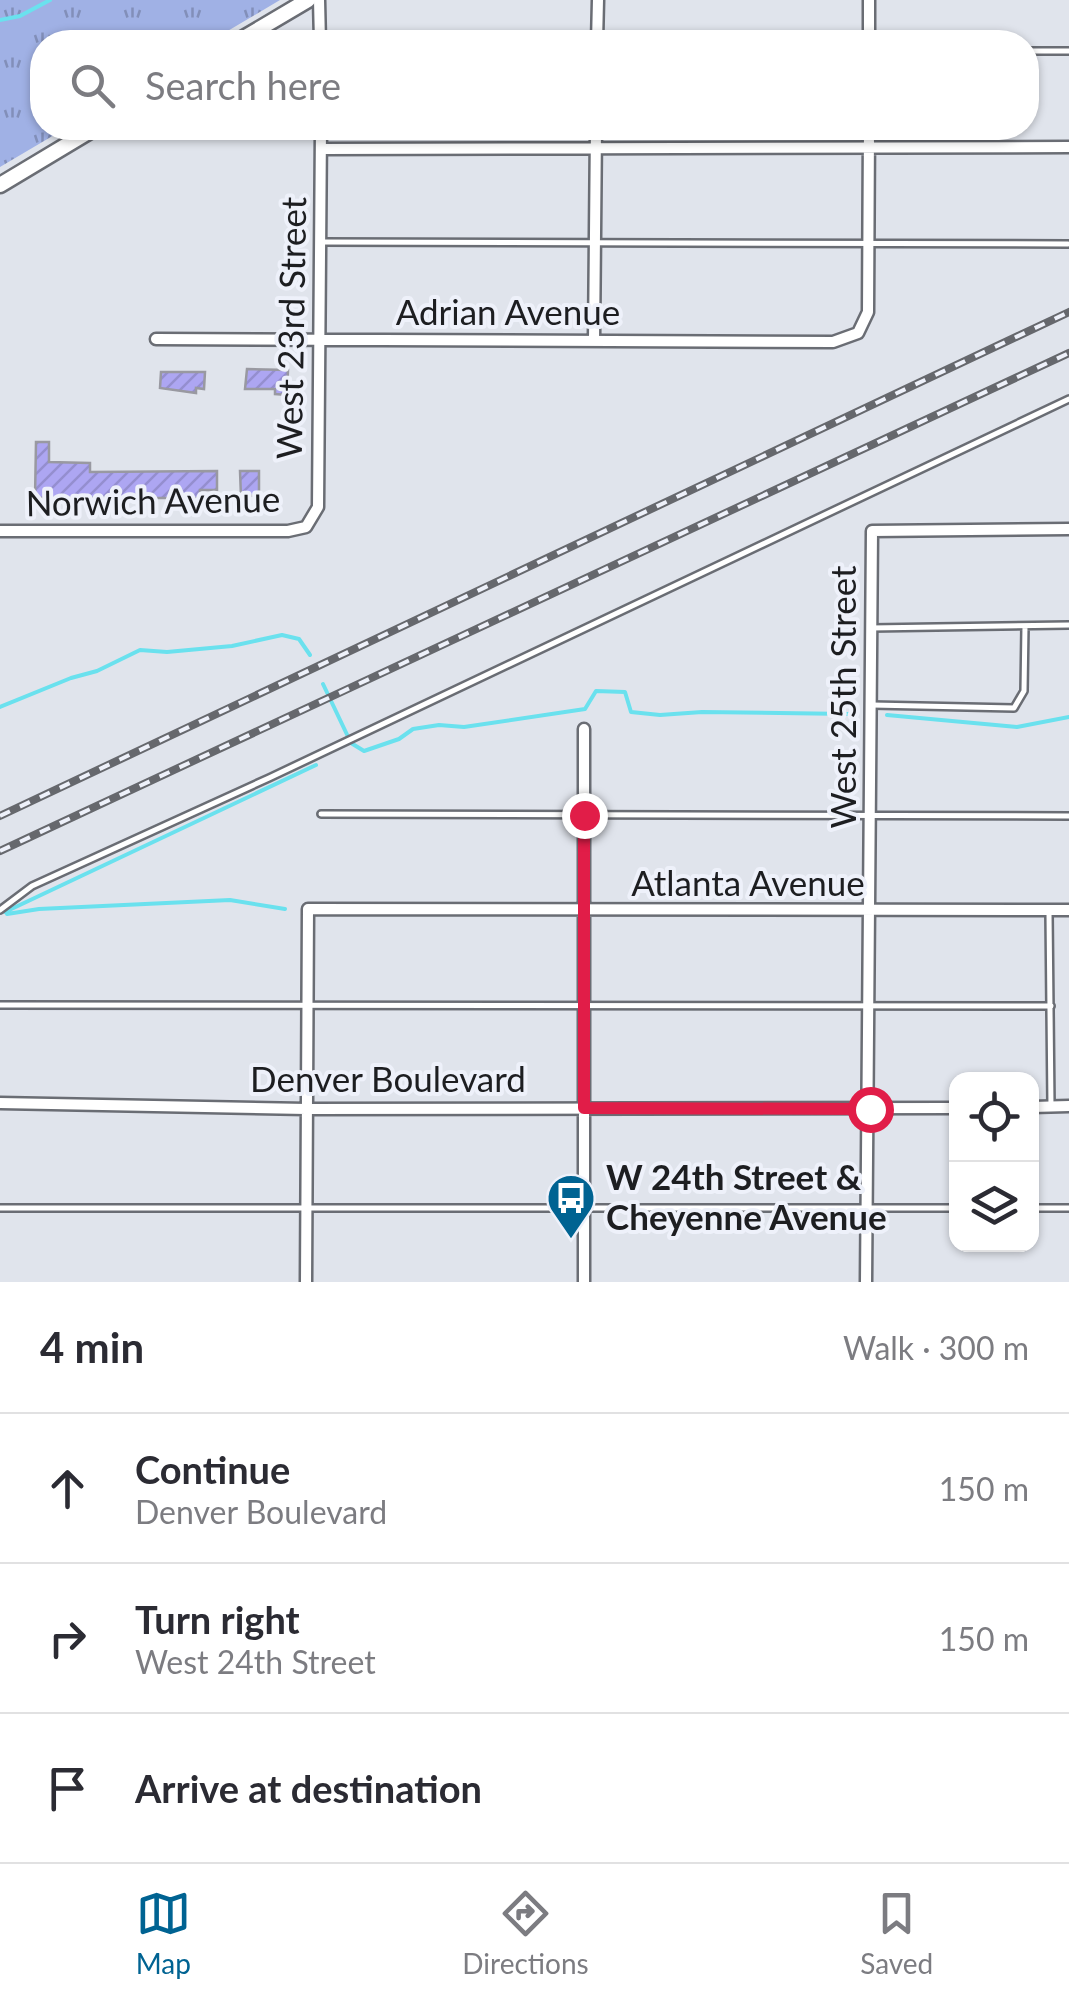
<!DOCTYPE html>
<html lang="en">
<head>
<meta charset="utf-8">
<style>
	body { margin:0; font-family:Lato,sans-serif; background:#f7f7f7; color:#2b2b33 }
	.controls { position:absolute; right:30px; bottom:30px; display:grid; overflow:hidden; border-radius:20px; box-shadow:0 2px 8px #0004 }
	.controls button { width:90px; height:90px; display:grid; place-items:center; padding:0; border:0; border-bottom:2px solid #e1e1e2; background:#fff; color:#2b2b33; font:50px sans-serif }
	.stop { position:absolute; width:30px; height:30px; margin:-22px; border:8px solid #e11d48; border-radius:50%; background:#fff }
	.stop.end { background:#e11d48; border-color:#fff; box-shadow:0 2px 10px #0008 }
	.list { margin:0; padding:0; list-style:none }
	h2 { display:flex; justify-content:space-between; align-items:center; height:130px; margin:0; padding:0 40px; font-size:42px }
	h2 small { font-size:32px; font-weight:400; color:#7c7c81 }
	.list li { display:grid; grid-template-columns:65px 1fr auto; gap:30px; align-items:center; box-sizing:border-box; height:150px; padding:0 40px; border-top:2px solid #e1e1e2 }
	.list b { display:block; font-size:38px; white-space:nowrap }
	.list p { margin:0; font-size:32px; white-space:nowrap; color:#7c7c81 }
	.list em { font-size:32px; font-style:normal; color:#7c7c81 }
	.icon { flex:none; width:55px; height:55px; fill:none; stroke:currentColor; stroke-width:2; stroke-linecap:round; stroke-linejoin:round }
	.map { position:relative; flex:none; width:1069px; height:1282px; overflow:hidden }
	.search { position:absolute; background:#fff; box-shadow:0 2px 8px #0004; left:30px; right:30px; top:30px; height:110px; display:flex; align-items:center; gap:25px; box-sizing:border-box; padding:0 35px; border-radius:40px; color:#7c7c81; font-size:38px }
	.sheet { height:580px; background:#fff }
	nav { display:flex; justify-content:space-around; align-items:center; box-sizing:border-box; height:140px; border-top:2px solid #e1e1e2; background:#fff; font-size:28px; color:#7c7c81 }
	nav a { display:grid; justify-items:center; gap:5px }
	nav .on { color:#006392 }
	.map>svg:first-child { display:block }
	.grass { fill:url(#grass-tufts) }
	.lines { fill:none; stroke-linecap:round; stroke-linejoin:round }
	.stream { stroke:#6ae1ee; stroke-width:4 }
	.building { fill:url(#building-hatch); stroke:#9999a1; stroke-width:2.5 }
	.lane-casing { stroke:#6a6d74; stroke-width:10 }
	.street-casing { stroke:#6a6d74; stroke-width:15 }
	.secondary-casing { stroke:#6a6d74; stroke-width:19 }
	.lane { stroke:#fff; stroke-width:5 }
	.street { stroke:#fff; stroke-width:10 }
	.secondary { stroke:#fff; stroke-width:14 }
	.rail-casing { stroke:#66686d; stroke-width:8 }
	.rail { stroke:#eef1fa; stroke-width:4; stroke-dasharray:11; stroke-linecap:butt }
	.route { stroke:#e11d48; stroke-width:12 }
	.labels { text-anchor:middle; stroke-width:8; stroke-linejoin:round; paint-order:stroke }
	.street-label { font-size:35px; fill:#1d1e21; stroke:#eef1fa }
	.poi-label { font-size:35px; font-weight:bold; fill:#1d1e21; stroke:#eef1fa; text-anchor:start }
</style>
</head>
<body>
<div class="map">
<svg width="1069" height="1282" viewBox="0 0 1069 1282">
	<defs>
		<pattern id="grass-tufts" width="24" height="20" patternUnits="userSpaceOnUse" patternTransform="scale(2.5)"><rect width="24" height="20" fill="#a0b1e5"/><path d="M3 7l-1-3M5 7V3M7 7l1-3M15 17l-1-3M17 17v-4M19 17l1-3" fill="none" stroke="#828fb9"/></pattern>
		<pattern id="building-hatch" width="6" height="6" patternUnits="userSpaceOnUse" patternTransform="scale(2.5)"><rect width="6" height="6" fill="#ada6f2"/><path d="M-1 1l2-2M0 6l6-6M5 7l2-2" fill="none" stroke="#948ecf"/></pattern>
	</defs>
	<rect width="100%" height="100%" fill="#e0e4ec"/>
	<path class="grass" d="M0,0h280l-71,42h-167v86h24l-66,39z"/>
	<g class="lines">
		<path class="stream" d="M0,20l20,-4 30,-16
			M323,684l28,59 13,8 35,-12 14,-10 26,-4 25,2 121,-18 11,-18 29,1 6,20 29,3 42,-3 147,2
			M0,707l71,-29 26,-7 43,-21 27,2 65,-6 50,-11 17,4 11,16
			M887,715l130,12 52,-10
			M5,912l311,-147
			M7,914l32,-5 191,-9 55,9"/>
	</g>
	<path class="building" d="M247,369l41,1 -1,25 -12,-1v-5h-30z
		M161,372h44l-1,17 -8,-1v5l-36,-5z
		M36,442h13v20l41,1v9l127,-1v19h-17v8h-165z
		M240,471h19v24l-18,2z"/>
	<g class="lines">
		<g class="lane-casing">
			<path id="lane" d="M1026,51h43
				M320,242l748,2
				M871,628l198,-3
				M872,705l142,3 10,-17 1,-65
				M321,814l748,2
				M0,910l32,-24 237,-108 800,-379
				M1049,913l2,193
				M0,1005l1051,1
				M0,1208h956
				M1032,1208h37"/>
		</g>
		<g class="street-casing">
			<path id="street" d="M319,0l1,42
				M869,0v42
				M597,42l1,-42
				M322,149l747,-2
				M156,339l677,3 25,-9 10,-21 1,-184
				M594,340l2,-212
				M0,531h288l18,-4 12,-20 3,-379
				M0,1103l306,6 650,-1
				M1032,1107l37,-1
				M306,1282l2,-373 761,1
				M584,1282v-553
				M866,1282l6,-751 197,-2"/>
		</g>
		<g class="secondary-casing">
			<path id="secondary" d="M237,42l71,-42
				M0,185l95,-57"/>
		</g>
		<use href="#lane" class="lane"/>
		<use href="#street" class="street"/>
		<use href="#secondary" class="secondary"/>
		<g class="rail-casing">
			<path id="rail" d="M0,816l1069,-504
				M0,851l1069,-498"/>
		</g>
		<use href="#rail" class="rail"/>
	</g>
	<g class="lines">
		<path class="route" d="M584,815v293l286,1"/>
	</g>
	<defs>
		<g id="bus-pin" transform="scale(2.5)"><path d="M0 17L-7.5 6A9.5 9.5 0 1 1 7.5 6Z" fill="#006392" stroke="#eef1fa"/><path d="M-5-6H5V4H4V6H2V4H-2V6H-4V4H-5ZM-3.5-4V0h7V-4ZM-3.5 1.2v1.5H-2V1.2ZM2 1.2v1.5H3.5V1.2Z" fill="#fff"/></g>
	</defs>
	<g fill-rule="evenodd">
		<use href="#bus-pin" x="571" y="1198"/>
	</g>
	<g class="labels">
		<g class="street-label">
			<text x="508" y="325">Adrian Avenue</text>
			<text transform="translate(292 328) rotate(-89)" y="12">West 23rd Street</text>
			<text transform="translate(153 502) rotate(-1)" y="12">Norwich Avenue</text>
			<text transform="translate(844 697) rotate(-90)" y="12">West 25th Street</text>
			<text x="748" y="896">Atlanta Avenue</text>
			<text x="388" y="1092">Denver Boulevard</text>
		</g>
		<g class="poi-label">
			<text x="606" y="1190">W 24th Street &amp;<tspan x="606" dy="40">Cheyenne Avenue</tspan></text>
		</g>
	</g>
</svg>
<div class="controls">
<button><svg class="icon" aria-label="locate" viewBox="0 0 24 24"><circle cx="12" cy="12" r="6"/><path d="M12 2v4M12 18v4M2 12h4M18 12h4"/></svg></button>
<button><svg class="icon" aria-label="layers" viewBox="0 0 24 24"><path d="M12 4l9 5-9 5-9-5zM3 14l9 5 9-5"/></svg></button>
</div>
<div class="stop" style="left:870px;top:1109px"></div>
<div class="stop end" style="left:584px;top:815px"></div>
<div class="search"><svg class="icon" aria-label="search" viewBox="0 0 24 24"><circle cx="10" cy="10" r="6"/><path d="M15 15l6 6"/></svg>Search here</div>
</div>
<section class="sheet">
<h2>4 min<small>Walk · 300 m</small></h2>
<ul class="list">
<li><svg class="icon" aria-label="ahead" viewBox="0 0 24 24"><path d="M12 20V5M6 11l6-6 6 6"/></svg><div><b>Continue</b><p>Denver Boulevard</p></div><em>150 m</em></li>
<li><svg class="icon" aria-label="right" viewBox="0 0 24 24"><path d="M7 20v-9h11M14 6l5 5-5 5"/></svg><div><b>Turn right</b><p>West 24th Street</p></div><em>150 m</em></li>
<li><svg class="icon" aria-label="arrive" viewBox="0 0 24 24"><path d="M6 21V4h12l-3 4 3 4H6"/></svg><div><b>Arrive at destination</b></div></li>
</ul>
</section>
<nav>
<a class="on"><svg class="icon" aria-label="map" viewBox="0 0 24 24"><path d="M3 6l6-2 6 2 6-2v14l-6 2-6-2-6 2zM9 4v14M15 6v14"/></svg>Map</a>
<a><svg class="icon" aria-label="directions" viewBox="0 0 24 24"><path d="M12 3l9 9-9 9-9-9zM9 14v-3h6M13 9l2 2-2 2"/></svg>Directions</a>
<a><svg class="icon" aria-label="saved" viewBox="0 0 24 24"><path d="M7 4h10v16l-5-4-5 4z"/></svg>Saved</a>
</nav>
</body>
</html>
